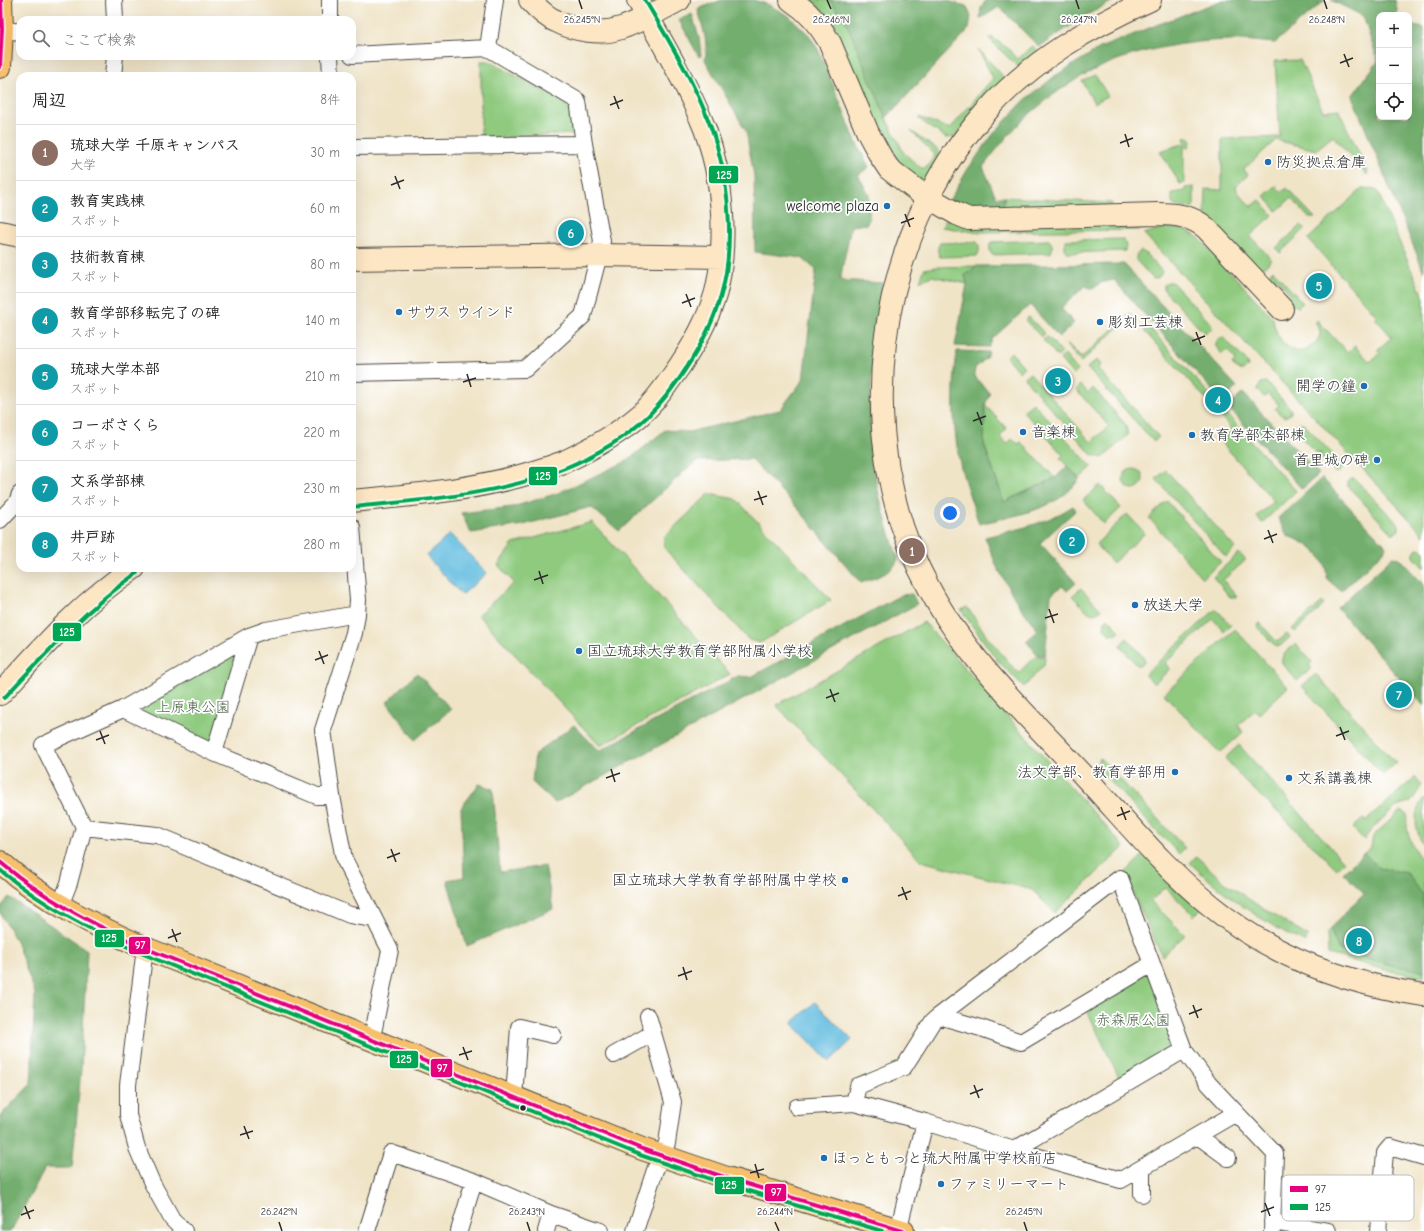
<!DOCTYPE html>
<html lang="ja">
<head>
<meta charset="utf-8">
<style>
	body { margin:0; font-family:"Comic Neue","Klee One",sans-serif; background:#f2f2f2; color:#222 }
	.controls { position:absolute; right:12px; top:12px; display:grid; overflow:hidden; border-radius:8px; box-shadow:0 4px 16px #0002 }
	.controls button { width:36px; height:36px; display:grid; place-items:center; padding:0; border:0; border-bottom:1px solid #e0e0e0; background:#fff; color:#222; font:20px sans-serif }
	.you { position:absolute; left:950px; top:513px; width:14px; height:14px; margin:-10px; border:3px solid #fff; border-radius:50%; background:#1a73e8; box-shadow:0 0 0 6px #1a73e833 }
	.badge { display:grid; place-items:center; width:26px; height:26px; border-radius:50%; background:#ea580c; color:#fff; font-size:13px; font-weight:700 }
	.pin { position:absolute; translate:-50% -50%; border:2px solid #fff; box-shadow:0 1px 4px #0006 }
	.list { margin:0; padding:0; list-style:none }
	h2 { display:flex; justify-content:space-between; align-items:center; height:52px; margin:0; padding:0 16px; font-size:17px }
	h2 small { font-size:13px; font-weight:400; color:#767676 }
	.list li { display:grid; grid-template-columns:26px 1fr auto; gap:12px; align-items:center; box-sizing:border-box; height:56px; padding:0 16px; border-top:1px solid #e0e0e0 }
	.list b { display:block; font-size:15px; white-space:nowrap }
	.list p { margin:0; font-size:13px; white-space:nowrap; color:#767676 }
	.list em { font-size:13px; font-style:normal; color:#767676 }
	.icon { flex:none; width:22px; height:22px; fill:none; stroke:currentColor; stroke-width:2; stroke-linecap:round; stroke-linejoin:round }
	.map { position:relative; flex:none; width:1424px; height:1231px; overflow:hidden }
	.search { position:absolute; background:#fff; box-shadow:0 4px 16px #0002; left:16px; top:16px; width:340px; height:44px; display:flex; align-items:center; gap:10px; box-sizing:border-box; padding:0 14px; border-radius:12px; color:#767676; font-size:15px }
	.panel { position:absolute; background:#fff; box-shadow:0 4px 16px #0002; left:16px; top:72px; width:340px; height:500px; border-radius:12px }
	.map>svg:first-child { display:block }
	.green { fill:#8fca7f; stroke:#5d7a55 }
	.forest { fill:#73ae6e; stroke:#4f6c4c }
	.water { fill:#61bbdf; stroke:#467385 }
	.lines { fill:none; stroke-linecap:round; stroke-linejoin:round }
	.street-casing { stroke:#494742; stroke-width:18 }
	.secondary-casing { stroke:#494742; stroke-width:24 }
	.primary-casing { stroke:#494742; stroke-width:24 }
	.street { stroke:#fff; stroke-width:16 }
	.secondary { stroke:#fce6c4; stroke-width:22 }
	.primary { stroke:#f7c06c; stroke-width:22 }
	.bus-1-casing { stroke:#fff; stroke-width:7 }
	.bus-2-casing { stroke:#fff; stroke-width:7 }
	.bus-1 { stroke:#e5007d; stroke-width:4 }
	.bus-2 { stroke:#00a651; stroke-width:4 }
	.ticks { fill:none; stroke:#2b2b2b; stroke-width:1.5 }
	.poi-dot { fill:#1f6fb2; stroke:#fff; stroke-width:1.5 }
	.bus-dot { fill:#2b2b2b; stroke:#fff; stroke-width:1.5 }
	.labels { text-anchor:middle; stroke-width:3.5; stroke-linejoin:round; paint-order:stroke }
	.poi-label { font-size:15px; fill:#2b2b2b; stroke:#fff; text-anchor:start }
	.park-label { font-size:15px; fill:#4e6348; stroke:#fff }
	.key { fill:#fff; stroke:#bfbfbf; stroke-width:1 }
	.key-label { font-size:11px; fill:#2b2b2b }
	.ticks-label { font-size:10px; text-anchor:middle; fill:#2b2b2b; stroke:#fff; stroke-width:3.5; stroke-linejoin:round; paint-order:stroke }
	.line-badge { stroke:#fff; stroke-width:1.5 }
	.badge-label { font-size:11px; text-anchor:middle; font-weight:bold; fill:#fff }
</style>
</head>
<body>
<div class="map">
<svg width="1424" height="1231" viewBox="0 0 1424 1231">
	<rect width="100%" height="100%" fill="#fff"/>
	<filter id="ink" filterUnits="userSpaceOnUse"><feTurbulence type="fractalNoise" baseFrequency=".025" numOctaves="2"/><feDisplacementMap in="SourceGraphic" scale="8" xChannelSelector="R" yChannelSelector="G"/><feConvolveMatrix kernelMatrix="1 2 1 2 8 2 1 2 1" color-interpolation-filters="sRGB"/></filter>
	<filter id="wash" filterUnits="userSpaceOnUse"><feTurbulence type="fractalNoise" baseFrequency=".012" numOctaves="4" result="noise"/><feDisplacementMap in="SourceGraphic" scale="16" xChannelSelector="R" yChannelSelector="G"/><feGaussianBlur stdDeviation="0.9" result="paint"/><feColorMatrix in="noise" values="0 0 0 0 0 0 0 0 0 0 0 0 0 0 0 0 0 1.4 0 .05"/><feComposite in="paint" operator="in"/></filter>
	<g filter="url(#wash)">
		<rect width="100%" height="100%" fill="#f0e4c7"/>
		<path class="green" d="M807,0h22l17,22 40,96 18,35 17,15h5l9,-13 -24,-24 27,19c5,10 -6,24 -14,31l-5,-1 -26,-22 2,-4 -11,-22 -5,-1z
			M991,37l18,12 9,10 15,-13 6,6 -19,14h-3l-28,-27z
			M978,49l24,26v5l-47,57 -9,1 -27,-19v-2l31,12 43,-51z
			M1300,60l23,51 15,-2 30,63 -1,3 -34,-39 -17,14 -40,-10 -32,29 4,6 -12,11 1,5 14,16 9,-7 13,15 -23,21 22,24 -8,7 -8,2 -49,-51 -2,-4 1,-25 16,1v-51l58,-2 -5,-76z
			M481,61h8l77,42 6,9 1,22 -92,5z
			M1095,75l13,21 -14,7 -12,-22z
			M1187,137l3,1 1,4 -2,5h-5v36l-4,1 -20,-33 26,-8 -2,-5z
			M1276,186l6,6 5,-4 28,30h-6l-18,-20 -14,13 -13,-15z
			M1194,187v18l-2,3 -17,-2 -3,-4v-9l13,-2v-3z
			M1363,188l14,2 47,109v236l-280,-301 22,-7 20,3 13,8 74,80c1,14 12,35 29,33 7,-1 17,-10 18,-17 0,-5 -3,-8 -5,-12l2,-2 30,32 8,-6 15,16 10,-9 -3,-3 15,-13 -17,-19 2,-2 -69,-77z
			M1004,197l108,6v3l-109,6z
			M947,217l215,5 -23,8 -165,2 -32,-5z
			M1301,225l4,4 -25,24 -4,-5z
			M1124,239l2,7 -1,5 -58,2c-4,-5 -4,-8 -1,-13z
			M1049,240c4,5 5,8 1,13l-58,2c-3,-5 -3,-8 -1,-13z
			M977,242c3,5 3,9 0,14l-37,1c-3,-5 -3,-9 0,-14z
			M1140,251l4,1 18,19c-1,5 -3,7 -9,8l-17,-19v-4z
			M976,266l-11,9 2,9 -35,-8 -12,5 4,-12 12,-2z
			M1273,270l30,33 -5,4 -6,-3 -4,1 -3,-4 6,-6 -15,-17 -7,6 -2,-7z
			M1168,282h4l39,42 1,4 -4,4h-5l-39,-42v-5z
			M1130,313l2,2 -51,47 -15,-17 2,-1 13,14z
			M1029,317l16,17 -4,3 -16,-17z
			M1149,327l69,77 -4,4 -70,-77z
			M1048,337l14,16 -4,4 -15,-17z
			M1220,338h4l23,24 1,4 -5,5 -4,-1 -7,-6 4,-4 -9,-10 -5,4 -6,-7v-5z
			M1011,352l13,15 -5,5 -13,-15z
			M1065,355l13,16 -5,4 -13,-16z
			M1097,360l4,5 -3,4 61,68 -5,5 -67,-74z
			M1030,373l61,69 18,-16 -33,-36 5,-5 7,8 5,-5 33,37 2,10 -25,23 -11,-3 -66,-75 -1,-3z
			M1266,382l25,27v4l-4,3 -4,1 -8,-8 4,-4 -11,-11 -4,3 -7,-7 4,-7z
			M1033,403l59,64 -13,12 -19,-21 3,-3 -40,-44z
			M985,405l22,24 -7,7 7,8 5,-5 6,5 3,-2 34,36 -51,24 -20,-58z
			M1224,411l72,80 -34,32 -5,-7 17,-15 -54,-60 12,-11 -12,-15z
			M1303,423l39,41v4l-4,5 -4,-1 -15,-16 2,-3 -1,-1 -2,3 -23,-24v-5l3,-3z
			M1123 479a10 10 0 1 1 20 0a10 10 0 1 1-20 0Z
			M1166,470l69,78 -9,9 -70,-78z
			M1351,479h4l44,46v5l-4,3h-4l-43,-47v-4z
			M1100,485l21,23 -17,16 -21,-24z
			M709,494l27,5 95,101 -71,43 -11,-3 -85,-92v-11z
			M1167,501l54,61 -19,16 -53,-60z
			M1127,514l18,19 -32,30 -17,-19z
			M592,522l138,152 -130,72 -122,-131 36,-32 -16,-18 15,-21z
			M1417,548l5,1 2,2v17l-10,-11v-5z
			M1239,553l7,7 -23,20 14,17h-7l-17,-20z
			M1081,588l20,22c-4,4 -8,5 -13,2l-16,-16z
			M1322,602l2,3 -29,27 -3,-3z
			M967,607l22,32 29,34 18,-17 9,1 -1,8 -20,22 -26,-26 -37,-51z
			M1216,609l15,16 -7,6 -11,-12 -48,44 5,6 -16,15 -9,-10z
			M1108,618l12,13 -4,3h-7l-5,-6 1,-8z
			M924,622l200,225 -69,66 -23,-23 -111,-29 -145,-156z
			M1259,622l18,20 10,-8 3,3 -10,9 -4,1 -18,-19z
			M1235,629l53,58 -29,27 -4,-4 -17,15 5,7 -23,21 -56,-59z
			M249,636l-35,117 -91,-44z
			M1127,638l16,19 2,3 -3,5 -3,1 -3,-2 -14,-16 -2,-3z
			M1296,644l16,18 -3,3 3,3 -15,13 -15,-18c-2,-9 8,-14 14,-19z
			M1316,674l80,89 -13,12 -81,-89z
			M1239,745l105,117 -7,7 -92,-88 -20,-23z
			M1100,758l85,90 -6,6 -21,-21 -62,-67z
			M1415,777l7,8 -11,17c-4,1 -8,1 -12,4 -9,4 -31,26 -35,34l-11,-12 10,-9 3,2z
			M1424,798v49c-9,-15 -12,-35 0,-49z
			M1400,811l4,1 3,2c-2,19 5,35 17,48v51l-17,-40 -28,-5 -15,-15 7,-6 2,-11z
			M1144,854l58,54 -8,8 -29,-29 -14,14 34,34 -23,21 -38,-82z
			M1196,856l28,26 32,22 51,32 -1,7c-46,-22 -79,-46 -116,-80z
			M1330,929l9,21 85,21v6l-38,-7 -58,-16 -1,-21z
			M1152,964l32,86 -61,36 -39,-82z"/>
		<path class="forest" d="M722,0h32l13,4 22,12 20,19 10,16 37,91 13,25 -11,8 11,20v23l-2,6 -16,2 -11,54 43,3c-9,57 -16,115 -11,173 4,35 15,69 26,103 -5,15 -23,18 -37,24l-62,-73 -48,-51 -55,2 -77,70 -28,-24 -68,18 -52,8 -10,-20 52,-6 45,-14 69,-32 38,-31 24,2 91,-22 23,-30 13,-110 -14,-12 -47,-6 -1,-76 -8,-45 -41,-71c4,-17 -3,-34 -7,-51z
			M829,0h115l22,6 5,10 -2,13 -83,89 -40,-96z
			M986,0h129l-30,16 -46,31 -40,-40 -19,12 1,-11z
			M1223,0h102l-50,43c-15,-1 -31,-4 -46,-3 -40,1 -88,9 -124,25 -24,10 -47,25 -67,42 -22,17 -39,39 -55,60l13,30h8l-1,15 -23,1 -31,-12 19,-32 26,-36 30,-32 31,-25 45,-28 64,-26z
			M1331,0h64l3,15h-19v102h30v-92l15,3v244l-72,-176 26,-35 -15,-45z
			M692,14l7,24 2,18 -2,1 -20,-37z
			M1124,264l113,123 -15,14 -108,-121 -14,3 -7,6 -8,-3 -24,22 13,15 -15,14 -29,-32 -37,33 -4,9 -34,-1 12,-62 -2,-9 11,-9z
			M957,351l32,1 -3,6 -11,10 -1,7 16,19 -5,11 -1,39 20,58 51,-24 13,-12 11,13c-21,32 -65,36 -100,45 -6,-19 -13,-37 -18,-56 -9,-40 -9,-76 -4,-117z
			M1243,393l76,81 -17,15 -74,-82z
			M1322,478l64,68 -2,5 -43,40 -14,-12c0,-23 -19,-37 -40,-43l-9,-18z
			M1073,506l3,4 -36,33 36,40 -9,8 -5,-5 -11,9 -6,60h-7l-12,-14 12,-10 -23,-32 -18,-32 -12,-30c31,-7 61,-13 88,-31z
			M1393,557l6,1 25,27v121l-87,-98z
			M912,594l5,10 -362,199 -23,-21 3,-28 39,-29 25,26 139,-75 13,1 150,-82z
			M417,673l34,36 -36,31 -28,-38z
			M479,784l14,5 7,83 45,-6 8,43 -86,37 -20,-66 17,-3 -3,-69z
			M1364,853l15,15 28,5 16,22 1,76 -34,-6 -51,-15 -9,-21 34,-36 -21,-20z
			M9,897l78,53 -6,119 -9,99h-27l-34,63h-11v-115l31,-32 4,-91 -19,-52 -16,-29v-4z"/>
		<path class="water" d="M450,534l37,39 -25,22 -36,-39z
			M815,1002l37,38 -23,22 -37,-39z"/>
	</g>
	<g filter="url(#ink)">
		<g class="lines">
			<g class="street-casing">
				<path id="street" d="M114,0l1,20
					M330,0v20
					M0,29l20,3
					M488,48l7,-48
					M352,55l136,-7 90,53 6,43 18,97 -3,14 -16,61 -58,53 -173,4
					M330,56l1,20
					M113,76l2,-20
					M352,147l232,-3
					M0,520l17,-18 3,-8
					M352,527l6,73 -1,14 -3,19 -31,97 9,66 12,63 46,91 -16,78 -3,11
					M249,636l17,-6 91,-16
					M123,709l91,44 103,43h15
					M84,827l73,8 193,80 24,4
					M60,906l9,-23 15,-56 -41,-82 80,-36 126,-73 -35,117
					M145,948l-17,137v30l9,33 15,35 20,36 12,12
					M939,1016l181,-138 64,172 25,34 66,70 -3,77
					M614,1055l39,-22
					M514,1097l5,-70 34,8
					M854,1103l71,19 -27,109
					M797,1107l57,-4 4,-17 46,-19 29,-46 6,-5 42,12 40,14 131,-78
					M925,1122l89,28 107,30 115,-67
					M1198,1136l30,22
					M1014,1150l170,-100
					M1142,1168v26
					M1272,1222l56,9
					M367,1231l24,-78 83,28 77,33 50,17
					M459,1231l15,-50
					M546,1231l5,-17
					M635,1231l20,-61 12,-27 6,-41 -25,-86
					M1378,1231l7,-78 5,-6 34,10"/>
			</g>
			<g class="secondary-casing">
				<path id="secondary" d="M530,0c7,8 16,17 26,21 19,10 45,14 65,7 21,-7 39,-18 58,-28
					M791,0c17,11 29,25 39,43l38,90 13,24 8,12 30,23 38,22 12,5 189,-5c18,0 34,2 48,14l76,81
					M1150,0c-61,27 -119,61 -164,112 -112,125 -138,328 -57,476 38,72 102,131 157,190 40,43 79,91 125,128 61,50 136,78 213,89
					M0,232l20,4
					M352,259l247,-4 122,2
					M352,501c63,-6 124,-11 185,-30 9,-3 20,-6 29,-10 23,-11 52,-27 72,-44 12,-10 25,-27 34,-40 18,-25 36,-56 44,-85 12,-50 7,-115 -11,-163 -18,-45 -43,-87 -67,-129
					M0,694c41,-45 82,-92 134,-126"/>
			</g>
			<g class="primary-casing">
				<path id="primary" d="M0,67l2,-38 -1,-29
					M0,862c42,38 94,63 145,86l497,201 85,29 176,53"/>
			</g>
			<use href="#street" class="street"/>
			<use href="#secondary" class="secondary"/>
			<use href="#primary" class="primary"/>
			<g class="bus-1-casing">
				<path id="bus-1" d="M0,67l2,-38 -1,-29
					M0,862c44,37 93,62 145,86l497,201 85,29 176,53"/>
			</g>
			<g class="bus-2-casing">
				<path id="bus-2" d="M353,507c71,-7 146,-12 212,-39 29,-12 60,-30 82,-51 30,-29 63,-81 74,-122 13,-45 9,-104 -4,-149 -15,-52 -45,-100 -72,-146
					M4,698c42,-45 83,-90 133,-125
					M0,870c43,36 92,61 143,84l497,201 85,29 157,47"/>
			</g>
			<use href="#bus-1" class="bus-1"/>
			<use href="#bus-2" class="bus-2"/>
		</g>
	</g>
	<path class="ticks" d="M579,0l3,9M827,0l4,9M1076,0l3,9M1324,0l3,9M1344,54l5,13M1340,63l13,-5M614,96l5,13M610,105l13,-5M1125,134l4,13M1120,143l13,-5M395,176l5,13M391,185l13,-5M905,214l5,13M901,223l13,-5M686,294l5,13M682,303l13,-5M1196,332l5,13M1192,341l13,-5M467,374l4,13M463,382l13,-4M977,412l5,13M973,421l13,-5M758,491l5,14M754,500l13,-4M1268,530l5,13M1264,539l13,-5M539,571l4,13M534,580l14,-5M1049,609l5,14M1045,618l13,-4M319,651l5,13M315,660l13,-5M830,689l5,13M826,698l13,-5M1340,727l5,13M100,731l5,13M1336,736l13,-5M96,740l13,-5M611,769l4,13M606,778l14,-5M1121,807l5,13M1117,816l13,-5M391,849l5,13M387,858l13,-5M902,887l5,13M898,896l13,-5M172,929l5,13M168,938l13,-5M683,967l4,13M678,976l14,-5M1193,1005l5,13M1189,1014l13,-5M463,1047l5,13M459,1055l13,-4M974,1085l5,13M970,1094l13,-5M244,1126l5,13M240,1135l13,-4M755,1164l4,14M750,1173l14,-4M1265,1203l5,13M25,1206l5,13M1261,1212l13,-5M21,1215l13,-5M279,1222l3,9M527,1222l3,9M775,1222l4,9M1024,1222l3,9"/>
	<g class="poi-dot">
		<circle cx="1268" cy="162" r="4"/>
		<circle cx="887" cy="206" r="4"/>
		<circle cx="399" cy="312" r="4"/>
		<circle cx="1100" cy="322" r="4"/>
		<circle cx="1364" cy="386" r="4"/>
		<circle cx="1023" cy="432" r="4"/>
		<circle cx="1192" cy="435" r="4"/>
		<circle cx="1377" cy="460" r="4"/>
		<circle cx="1135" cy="605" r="4"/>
		<circle cx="579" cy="651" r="4"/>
		<circle cx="1175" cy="772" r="4"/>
		<circle cx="1289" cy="778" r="4"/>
		<circle cx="845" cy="880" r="4"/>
		<circle cx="824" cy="1158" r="4"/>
		<circle cx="941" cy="1184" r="4"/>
	</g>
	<circle class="bus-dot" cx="523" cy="1108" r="3.5"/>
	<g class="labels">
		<g class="poi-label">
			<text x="1276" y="167">防災拠点倉庫</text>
			<text x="879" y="211" text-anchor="end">welcome plaza</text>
			<text x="407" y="317">サウス ウインド</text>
			<text x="1108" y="327">彫刻工芸棟</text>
			<text x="1356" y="391" text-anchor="end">開学の鐘</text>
			<text x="1031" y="437">音楽棟</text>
			<text x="1200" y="440">教育学部本部棟</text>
			<text x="1369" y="465" text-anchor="end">首里城の碑</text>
			<text x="1143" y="610">放送大学</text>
			<text x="587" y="656">国立琉球大学教育学部附属小学校</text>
			<text x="1167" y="777" text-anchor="end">法文学部、教育学部用</text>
			<text x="1297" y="783">文系講義棟</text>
			<text x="837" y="885" text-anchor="end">国立琉球大学教育学部附属中学校</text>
			<text x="832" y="1163">ほっともっと琉大附属中学校前店</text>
			<text x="949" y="1189">ファミリーマート</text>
		</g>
		<g class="park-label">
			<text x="193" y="712">上原東公園</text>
			<text x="1133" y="1025">赤森原公園</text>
		</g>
	</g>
	<rect x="1282" y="1175" width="132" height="46" rx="6" class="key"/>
	<rect x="1290" y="1186" width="18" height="6" fill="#e5007d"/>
	<rect x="1290" y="1204" width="18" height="6" fill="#00a651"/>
	<g class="key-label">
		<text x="1315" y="1193">97</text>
		<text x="1315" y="1211">125</text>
	</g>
	<g class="ticks-label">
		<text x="582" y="23">26.245°N</text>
		<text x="831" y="23">26.246°N</text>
		<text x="1079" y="23">26.247°N</text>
		<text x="1327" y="23">26.248°N</text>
		<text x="279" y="1215">26.242°N</text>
		<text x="527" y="1215">26.243°N</text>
		<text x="775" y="1215">26.244°N</text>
		<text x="1024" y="1215">26.245°N</text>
	</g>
	<g class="line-badge">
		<rect x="708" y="165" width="31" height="19" rx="4" fill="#00a651"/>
		<rect x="528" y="466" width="30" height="20" rx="4" fill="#00a651"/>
		<rect x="52" y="622" width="30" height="20" rx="4" fill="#00a651"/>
		<rect x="94" y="929" width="31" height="19" rx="4" fill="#00a651"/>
		<rect x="128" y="936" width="23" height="19" rx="4" fill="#e5007d"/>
		<rect x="389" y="1050" width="30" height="19" rx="4" fill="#00a651"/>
		<rect x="430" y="1058" width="23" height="20" rx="4" fill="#e5007d"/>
		<rect x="714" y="1176" width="31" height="19" rx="4" fill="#00a651"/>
		<rect x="764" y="1183" width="23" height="19" rx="4" fill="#e5007d"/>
	</g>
	<g class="badge-label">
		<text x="724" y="179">125</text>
		<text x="543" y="480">125</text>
		<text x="67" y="636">125</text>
		<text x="109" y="942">125</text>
		<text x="140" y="949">97</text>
		<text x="404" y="1063">125</text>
		<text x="442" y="1072">97</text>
		<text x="729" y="1189">125</text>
		<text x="776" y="1196">97</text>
	</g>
</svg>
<div class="controls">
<button>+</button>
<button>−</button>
<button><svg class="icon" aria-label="locate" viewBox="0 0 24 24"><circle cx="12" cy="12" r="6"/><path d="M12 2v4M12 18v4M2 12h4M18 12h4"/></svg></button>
</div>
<div class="you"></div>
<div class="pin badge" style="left:912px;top:551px;background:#8d6e63">1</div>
<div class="pin badge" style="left:1072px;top:541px;background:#0f9aa8">2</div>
<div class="pin badge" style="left:1058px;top:381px;background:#0f9aa8">3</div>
<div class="pin badge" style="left:1218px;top:400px;background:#0f9aa8">4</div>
<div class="pin badge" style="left:1319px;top:286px;background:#0f9aa8">5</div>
<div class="pin badge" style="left:571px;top:233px;background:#0f9aa8">6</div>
<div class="pin badge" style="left:1399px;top:695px;background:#0f9aa8">7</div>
<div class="pin badge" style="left:1359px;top:941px;background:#0f9aa8">8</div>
<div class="search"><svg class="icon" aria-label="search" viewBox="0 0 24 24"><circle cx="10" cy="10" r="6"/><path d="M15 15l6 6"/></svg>ここで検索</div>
<section class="panel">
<h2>周辺<small>8件</small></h2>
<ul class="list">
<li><span class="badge" style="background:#8d6e63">1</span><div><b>琉球大学 千原キャンパス</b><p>大学</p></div><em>30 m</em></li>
<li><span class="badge" style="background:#0f9aa8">2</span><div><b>教育実践棟</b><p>スポット</p></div><em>60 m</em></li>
<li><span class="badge" style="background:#0f9aa8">3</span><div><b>技術教育棟</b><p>スポット</p></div><em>80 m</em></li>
<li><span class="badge" style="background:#0f9aa8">4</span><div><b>教育学部移転完了の碑</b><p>スポット</p></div><em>140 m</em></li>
<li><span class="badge" style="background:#0f9aa8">5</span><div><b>琉球大学本部</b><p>スポット</p></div><em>210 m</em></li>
<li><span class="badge" style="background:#0f9aa8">6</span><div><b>コーポさくら</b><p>スポット</p></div><em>220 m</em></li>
<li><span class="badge" style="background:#0f9aa8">7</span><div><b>文系学部棟</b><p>スポット</p></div><em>230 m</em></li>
<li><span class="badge" style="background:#0f9aa8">8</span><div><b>井戸跡</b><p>スポット</p></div><em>280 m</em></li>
</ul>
</section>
</div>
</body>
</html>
